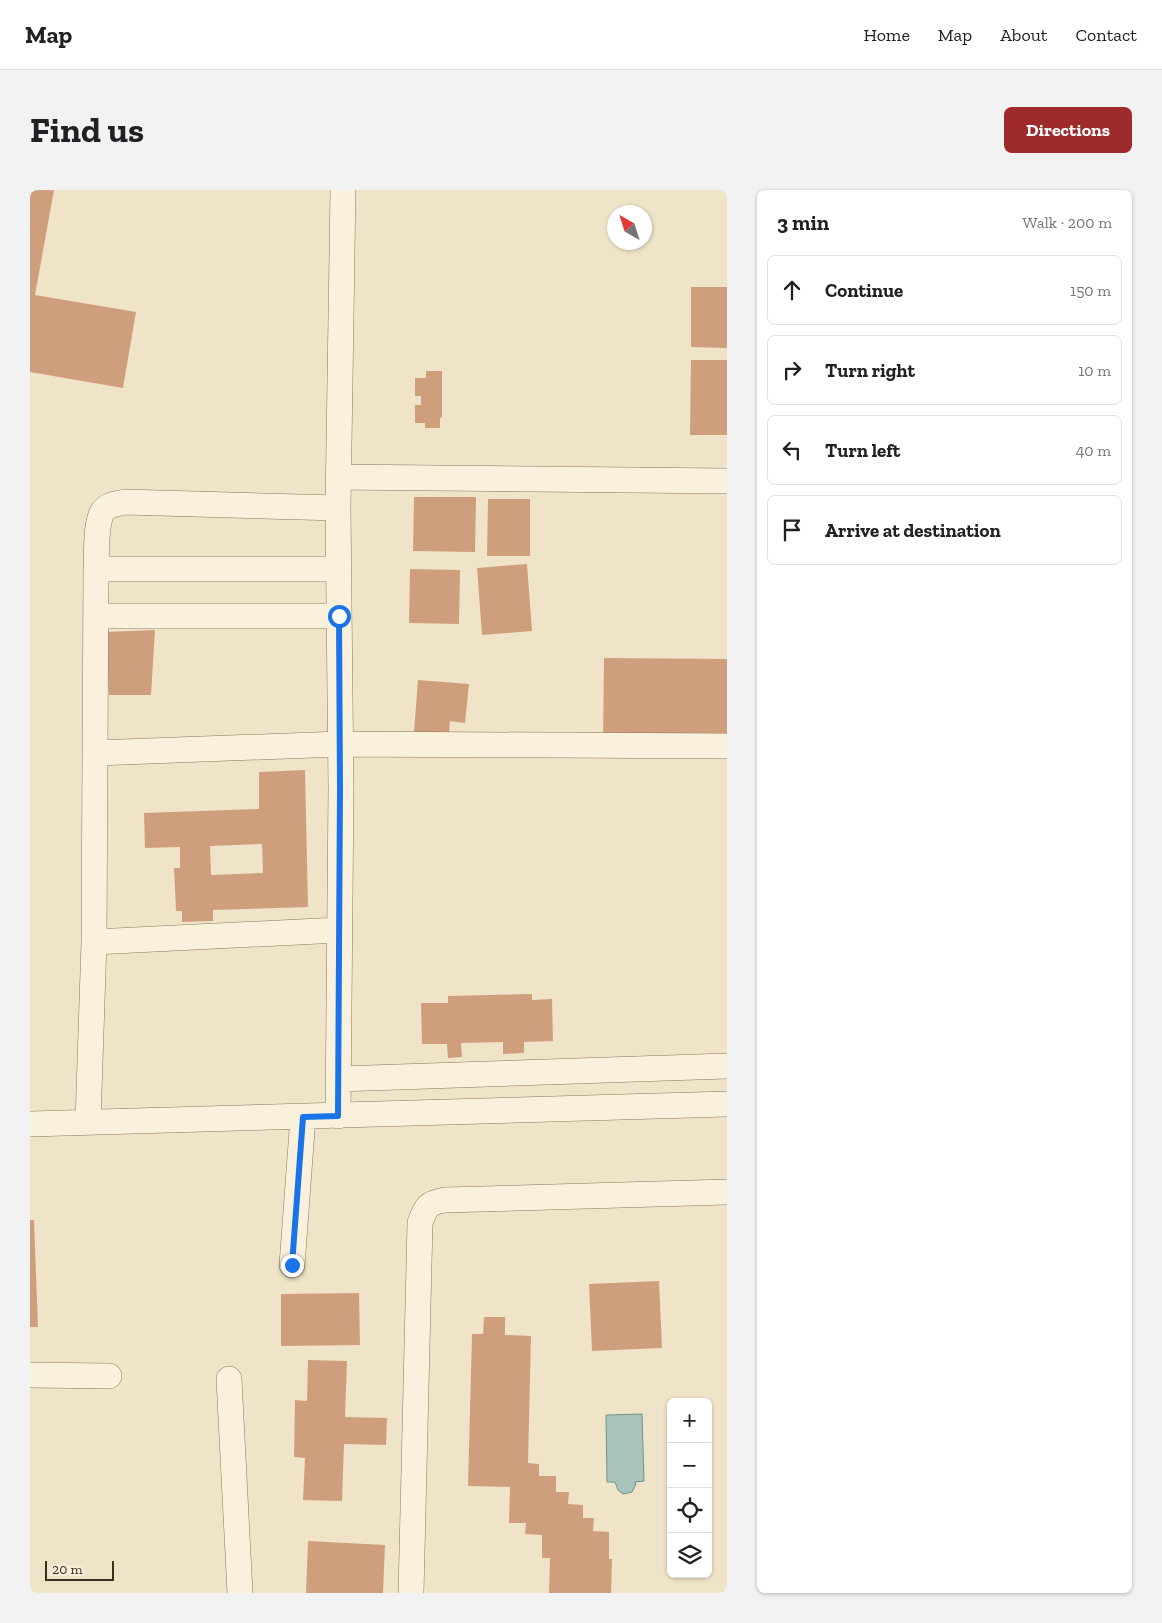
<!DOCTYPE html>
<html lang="en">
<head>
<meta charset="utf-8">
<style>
	body { margin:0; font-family:"Zilla Slab",serif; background:#f2f2f2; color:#202124 }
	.controls { position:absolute; right:15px; bottom:15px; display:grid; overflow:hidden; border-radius:8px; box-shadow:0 1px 4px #0004 }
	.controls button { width:45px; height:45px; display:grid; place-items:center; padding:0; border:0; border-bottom:1px solid #e0e0e0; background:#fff; color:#202124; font:25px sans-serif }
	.compass { position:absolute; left:577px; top:15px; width:45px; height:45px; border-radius:50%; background:#fff; box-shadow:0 1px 4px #0004; rotate:321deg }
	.scale { position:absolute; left:15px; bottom:12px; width:69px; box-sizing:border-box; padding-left:5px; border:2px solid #3d2e20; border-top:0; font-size:14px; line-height:18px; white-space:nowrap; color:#3d2e20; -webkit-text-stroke:4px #f7eed8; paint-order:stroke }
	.stop { position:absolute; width:15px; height:15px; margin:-11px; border:4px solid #1a73e8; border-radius:50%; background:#fff }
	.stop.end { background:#1a73e8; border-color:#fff; box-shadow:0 1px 5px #0008 }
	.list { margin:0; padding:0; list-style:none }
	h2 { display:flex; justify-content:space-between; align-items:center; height:65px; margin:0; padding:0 20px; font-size:21px }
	h2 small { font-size:16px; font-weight:400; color:#757577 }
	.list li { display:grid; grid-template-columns:32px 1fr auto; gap:15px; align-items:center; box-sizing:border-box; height:70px; margin:0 10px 10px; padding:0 10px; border:1px solid #e0e0e0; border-radius:8px }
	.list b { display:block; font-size:19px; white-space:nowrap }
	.list em { font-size:16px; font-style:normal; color:#757577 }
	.icon { flex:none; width:28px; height:28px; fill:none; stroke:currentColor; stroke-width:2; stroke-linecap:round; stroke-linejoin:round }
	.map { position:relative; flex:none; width:697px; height:1403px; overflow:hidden; border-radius:8px }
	header { display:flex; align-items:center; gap:30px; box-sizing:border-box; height:70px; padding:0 25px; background:#fff; border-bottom:1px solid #e0e0e0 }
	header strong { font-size:24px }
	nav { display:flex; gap:28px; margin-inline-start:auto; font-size:18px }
	.intro { display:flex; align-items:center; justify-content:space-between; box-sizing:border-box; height:120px; padding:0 30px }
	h1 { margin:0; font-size:35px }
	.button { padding:12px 22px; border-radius:8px; background:#9e2a2b; color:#fff; font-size:18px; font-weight:700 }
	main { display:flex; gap:30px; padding:0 30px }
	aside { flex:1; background:#fff; border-radius:8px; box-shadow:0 1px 4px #0004 }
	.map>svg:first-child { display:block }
	.water { fill:#a9c4bc; stroke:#6f938a }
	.building { fill:#cf9f7d; fill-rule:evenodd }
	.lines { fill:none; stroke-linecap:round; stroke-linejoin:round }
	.minor-casing { stroke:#8d765c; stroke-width:26 }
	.minor { stroke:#faf1dc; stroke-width:25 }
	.route { stroke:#1a73e8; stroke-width:6 }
</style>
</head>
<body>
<header>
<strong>Map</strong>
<nav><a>Home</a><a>Map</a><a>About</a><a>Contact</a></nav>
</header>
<div class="intro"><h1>Find us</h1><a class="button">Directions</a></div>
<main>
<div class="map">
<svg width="697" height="1403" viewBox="0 0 697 1403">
	<rect width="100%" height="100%" fill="#f0e4c8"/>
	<path class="water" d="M612,1224l2,67 -9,1 1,2 -4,8 -9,2 -5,-4 -3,-8h-8l-1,-67z"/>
	<path class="building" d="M0,0h24l-19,105 101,17 -13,76 -93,-16z
		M661,97h36v61l-36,-1z
		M661,170h36v75h-37z
		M396,181h16v46l-2,1v10h-15v-5h-10v-18h6v-9h-6v-18h11z
		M384,307h62l-1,55 -62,-1z
		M458,309h42v57h-43z
		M497,374l5,67 -50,4 -5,-67z
		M380,379l50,1 -1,54 -50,-1z
		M125,440l-4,65h-42l-3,-63z
		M574,468l123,1v82h-124z
		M388,490l51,4 -4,39 -15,-2 -1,14 -35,-3z
		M275,580l3,137 -95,3v11l-31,1v-11h-6l-2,-43h6v-21l-35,1 -1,-35 115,-4v-37zM232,654l1,29 -52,2 -1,-29z
		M502,804v6l20,-1 1,42 -29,1v11l-21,1v-12l-42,1 1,14 -14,1 -1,-14h-25l-1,-41h27v-7z
		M0,1030h4l4,107h-8z
		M629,1091l3,67 -70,3 -3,-67z
		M329,1103l1,52 -79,1v-52z
		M454,1127h21v18l26,1 -3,127 11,1v12h17v16h13l-1,12 15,1v13h11l-1,13 16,1v27h3l-1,34h-62l1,-35h-8v-23l-17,-1 1,-11h-17l1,-36 -42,-1 4,-152h11z
		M278,1170l39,1 -2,56 42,1 -1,27 -42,-1 -2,57 -39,-1 2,-42 -11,-1 1,-57 12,1z
		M278,1351l77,4 -2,48h-77z"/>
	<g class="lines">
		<g class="minor-casing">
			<path id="minor" d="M308,287l389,4
				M66,379h242
				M66,426h243
				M65,563l245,-9 387,2
				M64,752l245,-12
				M308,889l389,-13
				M308,926l3,-327 -3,-281 5,-318
				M58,932l6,-180 2,-373c1,-14 -1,-46 7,-58 5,-7 14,-7 22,-9l213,6
				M0,934l697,-20
				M262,1075l11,-148
				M0,1185l79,1
				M199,1189l11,214
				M381,1403l9,-370c6,-17 8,-20 25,-23l282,-8"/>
		</g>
		<use href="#minor" class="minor"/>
	</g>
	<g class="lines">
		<path class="route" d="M262,1075l11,-148 35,-1 2,-327 -1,-173"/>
	</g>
</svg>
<div class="controls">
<button>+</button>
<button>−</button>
<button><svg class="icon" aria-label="locate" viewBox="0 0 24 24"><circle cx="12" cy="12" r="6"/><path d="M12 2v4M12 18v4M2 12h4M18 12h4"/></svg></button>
<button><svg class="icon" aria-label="layers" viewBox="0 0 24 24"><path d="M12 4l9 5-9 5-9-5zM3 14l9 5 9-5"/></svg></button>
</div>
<svg class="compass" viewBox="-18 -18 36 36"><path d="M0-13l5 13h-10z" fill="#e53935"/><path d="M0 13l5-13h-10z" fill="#757577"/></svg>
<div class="scale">20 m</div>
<div class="stop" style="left:309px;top:426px"></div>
<div class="stop end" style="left:262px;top:1075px"></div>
</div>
<aside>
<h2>3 min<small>Walk · 200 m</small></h2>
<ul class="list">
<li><svg class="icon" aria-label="ahead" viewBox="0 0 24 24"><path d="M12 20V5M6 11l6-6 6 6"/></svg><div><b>Continue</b></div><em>150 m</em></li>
<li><svg class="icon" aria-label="right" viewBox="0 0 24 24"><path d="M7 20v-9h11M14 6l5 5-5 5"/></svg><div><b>Turn right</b></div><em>10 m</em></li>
<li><svg class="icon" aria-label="left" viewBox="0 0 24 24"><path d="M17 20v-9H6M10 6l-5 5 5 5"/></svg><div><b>Turn left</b></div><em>40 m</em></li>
<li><svg class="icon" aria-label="arrive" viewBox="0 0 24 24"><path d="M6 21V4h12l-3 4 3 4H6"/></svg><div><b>Arrive at destination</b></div></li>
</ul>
</aside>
</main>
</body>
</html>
